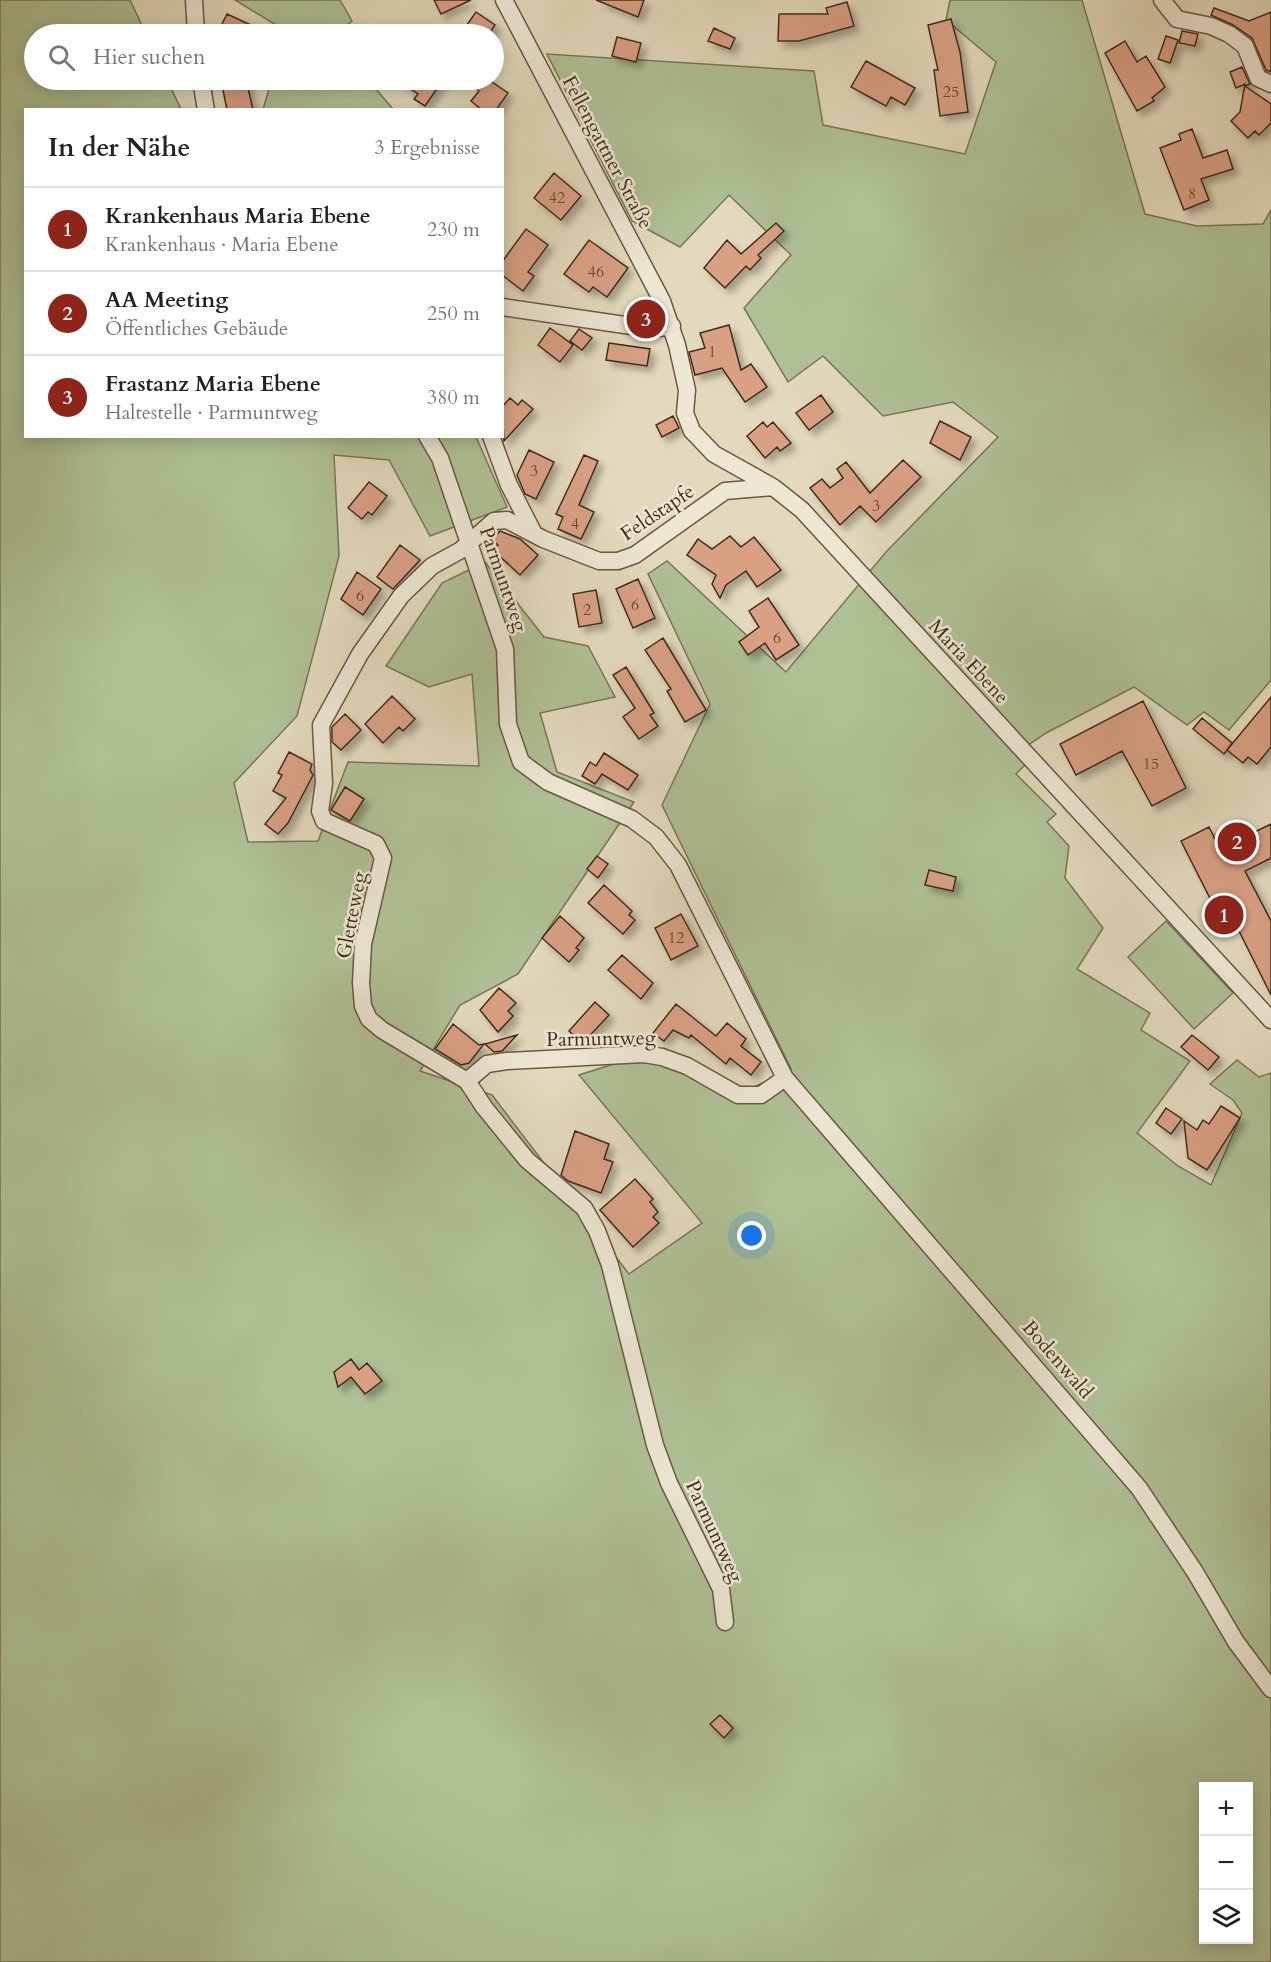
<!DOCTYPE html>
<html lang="de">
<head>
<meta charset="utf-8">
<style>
	body { margin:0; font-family:Cardo,serif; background:#f2f2f2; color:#222 }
	.controls { position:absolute; right:18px; bottom:18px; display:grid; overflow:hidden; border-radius:0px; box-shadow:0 3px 15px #0003 }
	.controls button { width:54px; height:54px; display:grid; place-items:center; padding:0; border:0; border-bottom:2px solid #e0e0e0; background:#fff; color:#222; font:30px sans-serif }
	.you { position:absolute; left:752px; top:1236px; width:21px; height:21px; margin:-15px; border:4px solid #fff; border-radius:50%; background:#1a73e8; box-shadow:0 0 0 9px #1a73e833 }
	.badge { display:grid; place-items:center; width:39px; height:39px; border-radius:50%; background:#8f2418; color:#fff; font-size:20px; font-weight:700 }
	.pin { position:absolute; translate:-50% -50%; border:3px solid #fff; box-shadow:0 2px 6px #0006 }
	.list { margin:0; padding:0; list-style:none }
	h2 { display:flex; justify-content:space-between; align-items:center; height:78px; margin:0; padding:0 24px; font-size:26px }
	h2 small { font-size:20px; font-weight:400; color:#767676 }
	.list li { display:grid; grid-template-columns:39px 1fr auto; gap:18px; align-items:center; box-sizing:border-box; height:84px; padding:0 24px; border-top:2px solid #e0e0e0 }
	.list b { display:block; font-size:22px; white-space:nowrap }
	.list p { margin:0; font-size:20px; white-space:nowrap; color:#767676 }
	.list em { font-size:20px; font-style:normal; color:#767676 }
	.icon { flex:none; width:33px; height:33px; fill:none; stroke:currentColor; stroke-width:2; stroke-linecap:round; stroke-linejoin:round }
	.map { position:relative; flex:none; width:1271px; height:1962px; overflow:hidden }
	.search { position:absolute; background:#fff; box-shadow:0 3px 15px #0003; left:24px; top:24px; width:480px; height:66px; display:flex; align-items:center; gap:15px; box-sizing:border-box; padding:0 21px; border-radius:33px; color:#767676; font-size:22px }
	.panel { position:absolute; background:#fff; box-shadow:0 3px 15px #0003; left:24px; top:108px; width:480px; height:330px; border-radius:0px }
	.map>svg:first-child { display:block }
	.green { fill:#aec195; stroke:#787656; stroke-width:1.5; fill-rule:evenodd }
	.building { fill:#d9a084; stroke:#422c18; stroke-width:1.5; filter:url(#shadow) }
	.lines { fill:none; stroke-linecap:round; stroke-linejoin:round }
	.minor-casing { stroke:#6a5841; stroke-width:19 }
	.minor { stroke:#ede7d4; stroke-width:16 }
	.labels { text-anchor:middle; stroke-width:5; stroke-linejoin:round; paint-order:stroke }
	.number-label { font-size:16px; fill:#684933 }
	.street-label { font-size:20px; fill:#422c18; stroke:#ede7d4 }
</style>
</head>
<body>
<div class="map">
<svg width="1271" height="1962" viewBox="0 0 1271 1962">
	<defs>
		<filter id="shadow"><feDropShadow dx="5.5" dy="5.5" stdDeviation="3" flood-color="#0004"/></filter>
	</defs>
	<rect width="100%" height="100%" fill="#e3dabd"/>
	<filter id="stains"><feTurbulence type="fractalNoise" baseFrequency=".00333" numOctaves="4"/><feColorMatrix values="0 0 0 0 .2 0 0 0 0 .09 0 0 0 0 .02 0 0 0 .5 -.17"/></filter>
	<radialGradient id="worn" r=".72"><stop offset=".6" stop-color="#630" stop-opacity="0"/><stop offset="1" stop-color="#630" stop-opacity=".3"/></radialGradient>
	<path class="green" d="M0,0h130l16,34h-112v46h133l14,29 -155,1v326l450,1 31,70 -77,29 -41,-76 -55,-5 5,101 -42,160 -63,67 14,59 70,-1 30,-79 131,4 -7,-92 -43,13 -43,-21 56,-83 43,-21 59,75 44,9 27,51 -75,16 17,59 77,30 -116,172 -58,31 -40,66 72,24 137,179 73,-51 -123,-148 85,-27 84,42 43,-21 -129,-264 48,-101 -62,-130 19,-13 119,111 100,-120 112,-115 -45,-35 -70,14 -60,-60 -35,26 -44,-74 47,-53 -62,-60 -49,52 -48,-26 -85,-167 267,17 9,54 142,29 31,-92 -50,-42 4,-20h132l63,214 52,12 66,-2 8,-14v470l-42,50 -25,-18 -17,13 -53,-38 -88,46 -29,20 8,12 -9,9 40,40 -9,8 22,24 -4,32 38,50 -26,41 73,44 -9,17 49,31 -53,72 41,33 33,19 31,-72 -9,-13 -23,-16 27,-24 22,17 12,-4v889h-1271zM1204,1786h44v154h-44z
		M235,0h105l12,21 -16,13h-50v-3z
		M272,80h96l25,29h-130z
		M1166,921l67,72 -39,36 -66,-72z"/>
	<path class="building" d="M434,0h37l-30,14z
		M596,0h48l-6,17z
		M847,2l7,24 -55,15h-21l1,-27h49l-2,-6z
		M1214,8l35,13 22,-9v60l-5,-2 -14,-32 -19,-13 -22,-10z
		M476,12l19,13 -6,9h-18l-7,-5z
		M227,14l43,20h-53z
		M951,19l9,33 8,60 -28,4 -6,-46h4l-10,-45z
		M714,28l21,10 -5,11 -22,-8z
		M1182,31l16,3 -3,12 -16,-3z
		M1166,36l12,4 -8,23 -12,-4z
		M617,37l24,6 -5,19 -24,-6z
		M1125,41l12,21 9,-6 19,31 -13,11 2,3 -17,10 -32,-58z
		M866,61l49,27 -10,17 -14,-8 -5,9 -35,-19z
		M1242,67l8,17 -5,2 26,18v19l-12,12 -4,-4 -7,7 -17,-17 9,-9 5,-28 -9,4 -6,-16z
		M221,80h15l1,5 10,-2 6,27h-26z
		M397,80h46l-18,26 -11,-7 4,-5z
		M480,80h9l19,13 -12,17h-14l-11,-9 8,-10 -5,-4z
		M1192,129l11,29 24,-8 6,19 -32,10 8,21 -25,10 -24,-62 21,-8 -2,-6z
		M554,173l27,23 -20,24 -27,-22z
		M776,223l8,8 -26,24 3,3 -11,12 -4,-4 -21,22 -21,-20 23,-28 14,14z
		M526,229l22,16 -20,27 6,4 -11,15 -21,-16v-13z
		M589,240l39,28 -21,29 -14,-10 -4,5 -25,-18z
		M729,325l12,45 10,-6 16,23 -22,15 -23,-34 -27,7 -6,-23 16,-4 -5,-15z
		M550,328l23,17 -13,17 -22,-17z
		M579,329l13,9 -10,12 -12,-9z
		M609,343l41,6 -3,17 -41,-6z
		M821,395l12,17 -24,18 -13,-17z
		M510,398l8,7 4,-5 11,9 -29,32 -2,-34z
		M673,416l6,12 -17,9 -6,-12z
		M940,421l31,16 -11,23 -30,-17z
		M763,422l4,5 6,-5 18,21 -11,8 -3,-4 -12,11 -18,-22z
		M529,450l25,12 -18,37 -11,-5 -8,-19z
		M584,455l14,6 -19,44 15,7 -13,27 -23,-10 5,-12 -7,-3z
		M903,460l18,17 -45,45 -16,-16 -20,19 -30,-37 12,-9 8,9 13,-10 -6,-9 9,-7 24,31z
		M369,482l18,14 -15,19 -4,-3 -6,7 -14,-11z
		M500,531l20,8 18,16 -18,20 -27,-25 5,-5 -6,-5z
		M730,536l11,11 13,-10 27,33 -24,17 -11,-16 -20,14 -6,13 -8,-14 4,-9 -29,-20 11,-16 14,10z
		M400,545l20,15 -27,29 -16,-12z
		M357,572l24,17 -18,26 -22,-16z
		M638,579l17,39 -22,10 -17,-39z
		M596,590l6,33 -23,4 -6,-33z
		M768,598l31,47 -23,15 -11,-17 -17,12 -9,-13 20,-15 -10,-16z
		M663,638l43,72 -21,12 -18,-31 4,-2 -26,-39z
		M626,667l28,46 -4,2 8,11 -19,13 -16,-22 12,-9 -22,-33z
		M392,696l23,23 -12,12 -4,-4 -16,16 -18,-19z
		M1271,697v50l-14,17 -9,-7 -5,6 -16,-13z
		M1143,701l43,87 -34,18 -30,-55 -46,24 -16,-31z
		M345,714l16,16 -20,20 -9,-8v-15z
		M1202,718l30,25 -8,11 -31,-25z
		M289,752l23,12 -2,6 3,5 -25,48 -10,11 -13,-10 21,-26 -13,-7 9,-16 -4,-2z
		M604,753l34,22 -10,15 -26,-16 -7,10 -13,-8 8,-14 6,4z
		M345,787l19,12 -14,22 -19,-11z
		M1271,824v34l-26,13 26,50v74l-39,-78 -10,5 -41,-81 28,-14 11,22z
		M597,856l11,8 -10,14 -11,-9z
		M929,870l27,7 -3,14 -28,-6z
		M604,885l28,26 -3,4 6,5 -12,14 -35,-31z
		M681,914l17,32 -27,14 -16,-32z
		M560,916l24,22 -8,10 3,2 -10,12 -27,-24z
		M622,955l31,28 -12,16 -33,-29z
		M499,988l17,15 -8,8 5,5 -15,16 -18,-22z
		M595,1002l14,13 -27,29 -13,-13z
		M676,1004l40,32 11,-13 19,16 -5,7 20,16 -10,13 -21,-17 -4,6 -35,-29 -2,3 -16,-8 -9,11 -11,-8z
		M453,1024l26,21 5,-1 -15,19 -8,2 -26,-16z
		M517,1035l-15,16 -8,1 -9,-8z
		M1192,1035l27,22 -11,13 -27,-23z
		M1221,1106l19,12 -33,52 -19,-12 -4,-37 13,9 6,-10 6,4z
		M1166,1108l16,11 -11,15 -15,-11z
		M575,1131l34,13 -5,15 9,3 -12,31 -33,-12 -7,-6z
		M635,1179l18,20 -3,3 8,10 -5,5 6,6 -26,24 -33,-37z
		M351,1359l8,11 8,-7 15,18 -17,13 -14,-17 -13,10 -4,-15z
		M720,1715l13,13 -9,10 -14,-14z"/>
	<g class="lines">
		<g class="minor-casing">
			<path id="minor" d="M194,0l2,34
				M504,0l158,301 15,44 10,45 -2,23 7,18 22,23 59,33 29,23 469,510
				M1162,0l15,19 34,7 18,8 16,12 13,32 13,6
				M201,80l5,30
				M502,307l150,22 20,-3
				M427,436l13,22 65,191 3,75 13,38 27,20 84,37 24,18 22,28 107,213 354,410 56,84 41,70 35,47
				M491,436l18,49 24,47
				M467,1081l20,-17 20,-3 137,-7 18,3 25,9 51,29h23l24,-17
				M725,1622l-4,-33 -52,-106 -14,-38 -45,-180 -13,-34 -13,-23 -57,-48 -43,-53 -17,-26 -85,-51 -13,-11 -6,-13 -2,-23 2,-39 20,-86 -7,-14 -52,-23 -4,-10 4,-28 -3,-58 39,-71 41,-58 31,-30 29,-16 33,-29 13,-1 36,19 56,22h19l17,-6 90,-64 48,-4"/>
		</g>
		<use href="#minor" class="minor"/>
	</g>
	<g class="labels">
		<g class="number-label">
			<text x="951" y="97">25</text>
			<text x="1192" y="199">8</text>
			<text x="557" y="203">42</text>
			<text x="596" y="277">46</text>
			<text x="712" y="357">1</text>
			<text x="534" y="476">3</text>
			<text x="876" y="511">3</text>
			<text x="575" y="529">4</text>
			<text x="360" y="601">6</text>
			<text x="635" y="610">6</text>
			<text x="587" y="615">2</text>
			<text x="777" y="643">6</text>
			<text x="1151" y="769">15</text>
			<text x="676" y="943">12</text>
		</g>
		<g class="street-label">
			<text transform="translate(608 152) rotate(62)" y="7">Fellengattner Straße</text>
			<text transform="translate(657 512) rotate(-34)" y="7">Feldstapfe</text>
			<text transform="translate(504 579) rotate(71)" y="7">Parmuntweg</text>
			<text transform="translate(969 661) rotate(47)" y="7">Maria Ebene</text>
			<text transform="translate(351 915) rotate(-79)" y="7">Gletteweg</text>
			<text transform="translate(601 1038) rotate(-1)" y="7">Parmuntweg</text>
			<text transform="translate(1058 1359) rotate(49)" y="7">Bodenwald</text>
			<text transform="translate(715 1531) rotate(65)" y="7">Parmuntweg</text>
		</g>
	</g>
	<rect width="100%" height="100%" filter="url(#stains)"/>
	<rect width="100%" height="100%" fill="url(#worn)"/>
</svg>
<div class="controls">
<button>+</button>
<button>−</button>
<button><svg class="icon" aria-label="layers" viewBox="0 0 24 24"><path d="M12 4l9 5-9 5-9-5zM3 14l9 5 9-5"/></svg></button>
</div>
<div class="you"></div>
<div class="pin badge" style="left:1224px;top:915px">1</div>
<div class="pin badge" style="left:1237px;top:842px">2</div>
<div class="pin badge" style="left:646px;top:319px">3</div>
<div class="search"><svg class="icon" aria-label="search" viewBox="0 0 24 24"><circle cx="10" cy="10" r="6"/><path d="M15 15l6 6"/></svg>Hier suchen</div>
<section class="panel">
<h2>In der Nähe<small>3 Ergebnisse</small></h2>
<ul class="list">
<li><span class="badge">1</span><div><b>Krankenhaus Maria Ebene</b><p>Krankenhaus · Maria Ebene</p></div><em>230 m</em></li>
<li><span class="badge">2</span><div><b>AA Meeting</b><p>Öffentliches Gebäude</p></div><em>250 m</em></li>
<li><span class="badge">3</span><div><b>Frastanz Maria Ebene</b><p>Haltestelle · Parmuntweg</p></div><em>380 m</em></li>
</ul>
</section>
</div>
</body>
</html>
